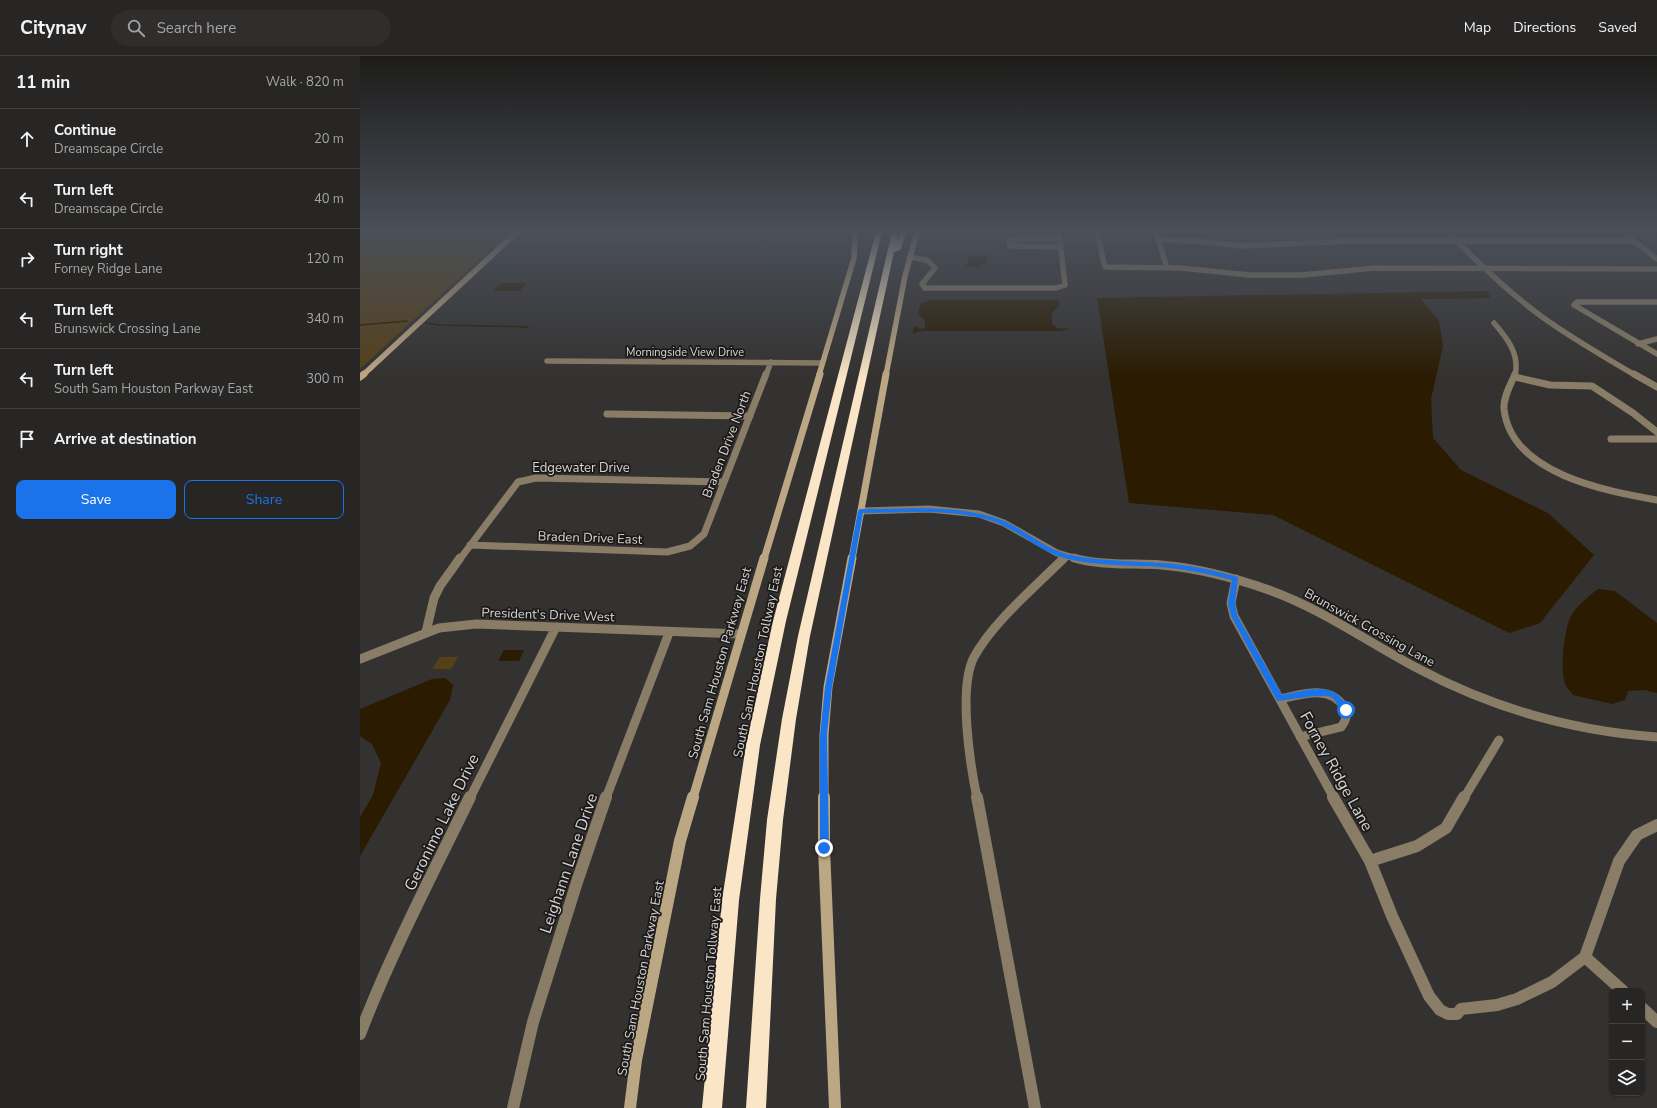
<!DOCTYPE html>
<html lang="en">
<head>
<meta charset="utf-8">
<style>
	body { margin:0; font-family:"Nunito Sans",sans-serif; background:#2f2e2c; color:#f1f3f6 }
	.controls { position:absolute; right:12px; bottom:12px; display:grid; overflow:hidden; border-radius:8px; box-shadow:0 1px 3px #0004 }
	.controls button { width:36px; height:36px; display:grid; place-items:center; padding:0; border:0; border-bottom:1px solid #434341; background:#272624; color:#f1f3f6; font:20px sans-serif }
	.stop { position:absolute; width:12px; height:12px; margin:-9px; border:3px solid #1a73e8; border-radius:50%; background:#fff }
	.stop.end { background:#1a73e8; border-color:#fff; box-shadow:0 1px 4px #0008 }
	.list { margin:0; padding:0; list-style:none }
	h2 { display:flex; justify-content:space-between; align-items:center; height:52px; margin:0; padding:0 16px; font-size:17px }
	h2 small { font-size:13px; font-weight:400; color:#a4a5a6 }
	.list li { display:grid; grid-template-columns:26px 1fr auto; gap:12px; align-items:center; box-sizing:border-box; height:60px; padding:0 16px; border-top:1px solid #434341 }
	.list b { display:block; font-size:15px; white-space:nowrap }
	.list p { margin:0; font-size:13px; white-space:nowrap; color:#a4a5a6 }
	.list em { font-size:13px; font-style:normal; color:#a4a5a6 }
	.actions { display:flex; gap:8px; padding:12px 16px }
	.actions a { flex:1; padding:9px 0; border:1px solid #1a73e8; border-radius:8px; text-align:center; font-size:14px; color:#1a73e8 }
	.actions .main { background:#1a73e8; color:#fff }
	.icon { flex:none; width:22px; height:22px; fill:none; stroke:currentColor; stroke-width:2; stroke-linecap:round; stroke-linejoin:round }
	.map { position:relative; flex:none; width:1297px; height:1052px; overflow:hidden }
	header { display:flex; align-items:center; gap:24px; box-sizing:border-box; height:56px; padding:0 20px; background:#272624; border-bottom:1px solid #434341 }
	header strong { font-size:19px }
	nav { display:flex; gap:22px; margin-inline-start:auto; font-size:14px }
	.search { width:280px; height:36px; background:#2f2e2c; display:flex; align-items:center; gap:10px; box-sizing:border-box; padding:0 14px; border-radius:22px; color:#a4a5a6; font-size:15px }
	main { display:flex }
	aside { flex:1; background:#272624 }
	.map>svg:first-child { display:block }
	.built { fill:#3f3b33 }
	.green { fill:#564018 }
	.water { fill:#2a1b01 }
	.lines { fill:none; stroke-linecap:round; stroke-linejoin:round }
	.stream { stroke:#2a1b01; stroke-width:1.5 }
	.street-far3 { stroke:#8a7d67; stroke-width:5.5 }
	.street-far2 { stroke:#8a7d67; stroke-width:7 }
	.street-far1 { stroke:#8a7d67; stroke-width:9 }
	.street { stroke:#8a7d67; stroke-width:12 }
	.secondary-far3 { stroke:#bca784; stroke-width:5.5 }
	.secondary-far2 { stroke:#bca784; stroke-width:7 }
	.secondary-far1 { stroke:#bca784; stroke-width:9 }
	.secondary { stroke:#bca784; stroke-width:12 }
	.highway { fill:#fae6c6; fill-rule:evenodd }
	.route { fill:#1a73e8 }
	.labels { text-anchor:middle; stroke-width:3.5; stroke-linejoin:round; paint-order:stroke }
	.far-street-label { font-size:11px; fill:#d6d5d3; stroke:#1b1a19 }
	.street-label { font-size:13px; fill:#d6d5d3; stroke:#1b1a19 }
	.near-street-label { font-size:16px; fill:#d6d5d3; stroke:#1b1a19 }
</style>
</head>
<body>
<header>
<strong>Citynav</strong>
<div class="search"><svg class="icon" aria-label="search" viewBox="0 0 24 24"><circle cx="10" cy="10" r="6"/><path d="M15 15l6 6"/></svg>Search here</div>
<nav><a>Map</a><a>Directions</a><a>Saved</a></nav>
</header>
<main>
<aside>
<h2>11 min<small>Walk · 820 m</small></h2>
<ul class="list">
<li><svg class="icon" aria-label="ahead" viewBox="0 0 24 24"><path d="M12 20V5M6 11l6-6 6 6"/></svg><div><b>Continue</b><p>Dreamscape Circle</p></div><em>20 m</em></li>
<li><svg class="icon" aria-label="left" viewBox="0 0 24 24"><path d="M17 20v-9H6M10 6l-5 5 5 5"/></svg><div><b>Turn left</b><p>Dreamscape Circle</p></div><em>40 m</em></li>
<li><svg class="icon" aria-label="right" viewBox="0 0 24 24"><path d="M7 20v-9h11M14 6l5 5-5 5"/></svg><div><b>Turn right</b><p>Forney Ridge Lane</p></div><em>120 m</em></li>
<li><svg class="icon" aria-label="left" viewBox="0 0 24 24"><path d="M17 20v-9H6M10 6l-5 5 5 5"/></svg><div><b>Turn left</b><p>Brunswick Crossing Lane</p></div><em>340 m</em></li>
<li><svg class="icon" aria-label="left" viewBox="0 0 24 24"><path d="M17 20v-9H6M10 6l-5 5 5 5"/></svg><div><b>Turn left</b><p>South Sam Houston Parkway East</p></div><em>300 m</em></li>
<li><svg class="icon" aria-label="arrive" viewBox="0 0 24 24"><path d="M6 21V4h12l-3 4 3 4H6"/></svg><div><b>Arrive at destination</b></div></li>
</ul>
<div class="actions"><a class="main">Save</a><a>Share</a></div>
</aside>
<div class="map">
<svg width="1297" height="1052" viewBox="0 0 1297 1052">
	<rect width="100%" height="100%" fill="#343230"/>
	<path class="built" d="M563,176h74l-3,19 -77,2z"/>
	<path class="green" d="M0,176h149l-149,137z
		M80,601h18l-7,12h-19z"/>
	<path class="water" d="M608,200h20v4h-2v4h-4v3h-18v-2l4,-1z
		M141,227h26l-7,8h-27z
		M1127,235l4,7 -70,1 18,22 4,25 -12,53 2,39 28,32 87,43 46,42 -54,68 -31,10 -236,-118 -144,-12 -32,-205z
		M571,244h125l3,1 1,4 -8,8v11l5,4 12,1 -7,2h-142l-7,3 1,-8 6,3 5,-1v-8l-7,-6 3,-11z
		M1238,533l17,2 42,32v70l-13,-3 -16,1 -3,9 -13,4 -39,-9c-2,-3 -5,-6 -7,-9 -7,-14 -2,-54 4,-68 5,-11 18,-21 28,-29z
		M144,594h20l-5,11h-21z
		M85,622l8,7 -3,15 -90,156v-39l13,-22 8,-32 -9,-19 -12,-8v-27l72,-30z"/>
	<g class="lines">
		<path class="stream" d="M66,267l12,2 90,2
			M0,269l47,-4"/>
		<path class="street-far3" d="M737,176l8,35 76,1 68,7h53l72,-7 283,1
			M796,176l11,36
			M1088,176c29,30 59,59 93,84 30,22 62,40 94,59
			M1263,176l34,27
			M700,182l-44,1 -7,2 1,5 51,1
			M799,184l38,1 45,5 107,-5h286
			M549,201l18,3 8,8 -13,16 3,4h131l9,-3 -6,-53
			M1297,246h-80l-3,3 83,49
			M1134,267c13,15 26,31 21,52
			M1278,288l19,-5
			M187,305l275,2
			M406,319l5,-13"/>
		<path class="street-far2" d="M1155,318c-4,10 -12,23 -11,35 7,65 102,82 153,91
			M1274,318l23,13
			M1155,321l35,8 42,1 41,27 24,19
			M247,358l143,2
			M1251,383h46
			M501,455l68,-2 50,5 25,9 53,30 21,6
			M110,489l197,7 23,-6 14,-12 62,-160
			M100,503l58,-77 18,-4 188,4
			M703,503l3,-3"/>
		<path class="street-far1" d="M714,502c28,8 58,5 87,7 36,3 74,13 108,25 53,19 99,52 148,78 75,40 156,63 240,69
			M876,523l-5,24 3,13 100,182
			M66,576l8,-34 6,-12 20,-28
			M0,603l79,-31 37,-4 264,10
			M920,643c21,-4 50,-15 64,8 4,7 2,14 -3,20l-41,10
			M110,742l86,-171
			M246,742l63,-165
			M617,742c-7,-34 -19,-110 -3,-141 19,-35 61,-70 90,-99
			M1104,742l35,-58"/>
		<path class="street" d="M617,741l58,311
			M973,741l37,64 22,55 37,80 11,14 8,4h9l4,-5 36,-4 20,-6 35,-17 33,-25 34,-96 18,-26 20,-10
			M1010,805l47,-15 29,-18 18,-31
			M1225,901l38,34
			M1282,952l15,14
			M0,978c31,-81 72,-159 110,-237
			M153,1052l20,-86 44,-140 29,-85"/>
		<path class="secondary-far3" d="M3,319l154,-143
			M459,319l35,-117 1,-26
			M526,319l19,-99 12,-44"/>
		<path class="secondary-far2" d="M0,321l4,-3
			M404,503l56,-185
			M492,503l34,-185"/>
		<path class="secondary-far1" d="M333,742l71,-240
			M464,742v-63l4,-48 24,-129"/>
		<path class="secondary" d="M464,741v51l11,260
			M270,1052l6,-48 44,-219 13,-44"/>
		<path class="highway" d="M516,176h6l-96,389 -26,124 -21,155 -17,208h-20l20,-208 24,-155 27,-124z
			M532,176h6l-1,9 4,-9h6l-7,18 -6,2 -84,384 -14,83 -13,101 -7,79 -10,209h-20l14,-209 7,-79 15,-101 16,-83z"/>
	</g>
	<linearGradient id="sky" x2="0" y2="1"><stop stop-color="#1d1c1a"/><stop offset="0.54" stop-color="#4a4f59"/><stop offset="1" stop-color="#4a4f59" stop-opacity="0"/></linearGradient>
	<rect width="1297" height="323" fill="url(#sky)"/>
	<path class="route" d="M500,453c45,0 94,-5 136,9 26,8 46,31 74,37 30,6 60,6 90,8 26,1 53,7 78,14l-3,26 2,12 45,80c28,-5 51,-16 68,15l-1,3h-6l-10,-15 -5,-2h-14l-37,5 -46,-85 -3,-13 4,-23c-23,-6 -47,-11 -71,-13 -32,-2 -62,-1 -93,-8 -28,-6 -49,-29 -76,-38 -40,-13 -87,-8 -129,-8l-31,174 -5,48 2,113 -5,4 -4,-4v-113l5,-48 33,-176z"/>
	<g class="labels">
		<g class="far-street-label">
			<text x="325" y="300">Morningside View Drive</text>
		</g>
		<g class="street-label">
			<text transform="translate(366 388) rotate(-69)" y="5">Braden Drive North</text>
			<text x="221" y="416">Edgewater Drive</text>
			<text transform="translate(230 481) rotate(2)" y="5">Braden Drive East</text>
			<text transform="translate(188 558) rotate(2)" y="5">President's Drive West</text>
			<text transform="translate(1010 571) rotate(29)" y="5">Brunswick Crossing Lane</text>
			<text transform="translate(397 606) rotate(-78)" y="5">South Sam Houston Tollway East</text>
			<text transform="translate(359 607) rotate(-74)" y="5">South Sam Houston Parkway East</text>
			<text transform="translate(280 922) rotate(-79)" y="5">South Sam Houston Parkway East</text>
			<text transform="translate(348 928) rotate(-85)" y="5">South Sam Houston Tollway East</text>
		</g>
		<g class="near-street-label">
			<text transform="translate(977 715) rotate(61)" y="6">Forney Ridge Lane</text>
			<text transform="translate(81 766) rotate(-64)" y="6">Geronimo Lake Drive</text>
			<text transform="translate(208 807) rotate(-71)" y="6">Leighann Lane Drive</text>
		</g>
	</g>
</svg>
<div class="controls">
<button>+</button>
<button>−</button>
<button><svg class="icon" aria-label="layers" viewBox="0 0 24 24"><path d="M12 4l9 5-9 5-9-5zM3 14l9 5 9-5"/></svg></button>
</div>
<div class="stop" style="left:986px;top:654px"></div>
<div class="stop end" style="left:464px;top:792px"></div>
</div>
</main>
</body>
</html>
